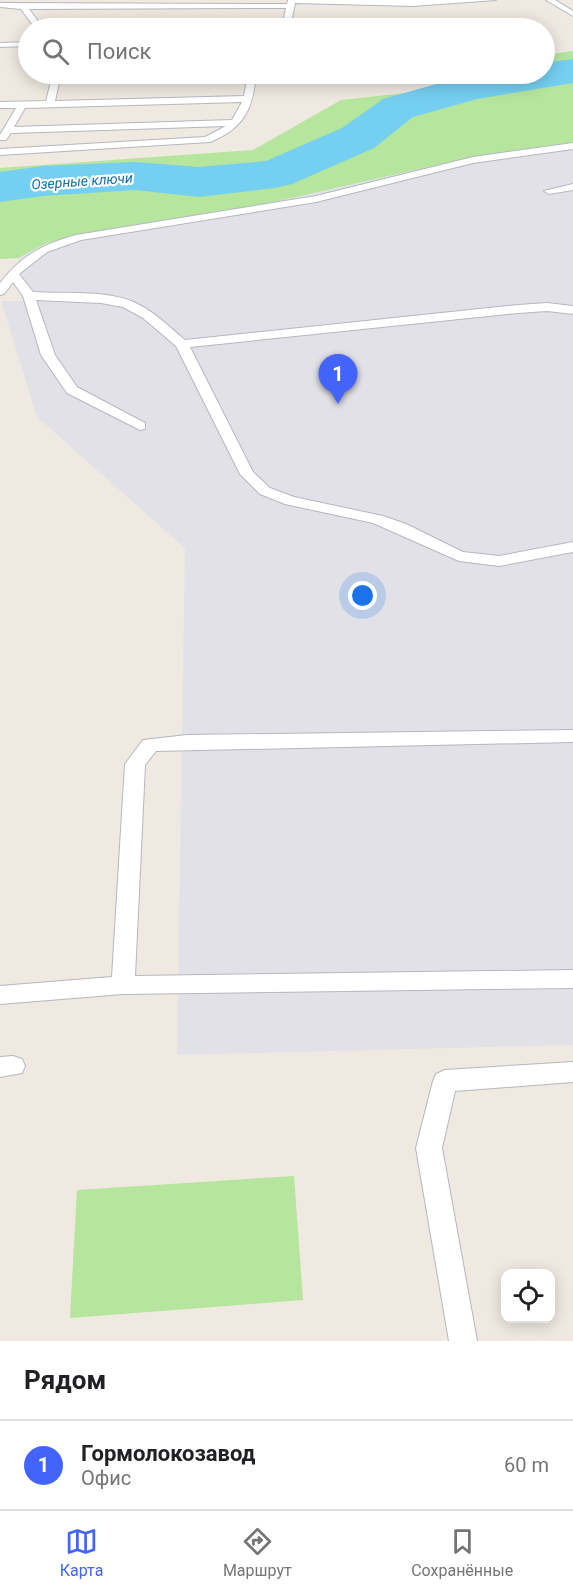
<!DOCTYPE html>
<html lang="ru">
<head>
<meta charset="utf-8">
<style>
	body { margin:0; font-family:Roboto,sans-serif; background:#f2f2f2; color:#202124 }
	.controls { position:absolute; right:18px; bottom:18px; display:grid; overflow:hidden; border-radius:12px; box-shadow:0 3px 15px #0003 }
	.controls button { width:54px; height:54px; display:grid; place-items:center; padding:0; border:0; border-bottom:2px solid #e0e0e0; background:#fff; color:#202124; font:30px sans-serif }
	.you { position:absolute; left:363px; top:596px; width:21px; height:21px; margin:-15px; border:4px solid #fff; border-radius:50%; background:#1a73e8; box-shadow:0 0 0 9px #1a73e833 }
	.badge { display:grid; place-items:center; width:39px; height:39px; border-radius:50%; background:#4264fb; color:#fff; font-size:20px; font-weight:700 }
	.pin { position:absolute; translate:-50% -50px; filter:drop-shadow(0 2px 3px #0008) }
	.pin::after { content:''; position:absolute; top:32px; width:21px; height:18px; background:inherit; clip-path:polygon(0 0,100% 0,50% 100%) }
	.list { margin:0; padding:0; list-style:none }
	h2 { display:flex; justify-content:space-between; align-items:center; height:78px; margin:0; padding:0 24px; font-size:26px }
	h2 small { font-size:20px; font-weight:400; color:#757577 }
	.list li { display:grid; grid-template-columns:39px 1fr auto; gap:18px; align-items:center; box-sizing:border-box; height:90px; padding:0 24px; border-top:2px solid #e0e0e0 }
	.list b { display:block; font-size:22px; white-space:nowrap }
	.list p { margin:0; font-size:20px; white-space:nowrap; color:#757577 }
	.list em { font-size:20px; font-style:normal; color:#757577 }
	.icon { flex:none; width:33px; height:33px; fill:none; stroke:currentColor; stroke-width:2; stroke-linecap:round; stroke-linejoin:round }
	.map { position:relative; flex:none; width:573px; height:1341px; overflow:hidden }
	.search { position:absolute; background:#fff; box-shadow:0 3px 15px #0003; left:18px; right:18px; top:18px; height:66px; display:flex; align-items:center; gap:15px; box-sizing:border-box; padding:0 21px; border-radius:33px; color:#757577; font-size:22px }
	.sheet { height:168px; background:#fff }
	nav { display:flex; justify-content:space-around; align-items:center; box-sizing:border-box; height:84px; border-top:2px solid #e0e0e0; background:#fff; font-size:16px; color:#757577 }
	nav a { display:grid; justify-items:center; gap:3px }
	nav .on { color:#4264fb }
	.map>svg:first-child { display:block }
	.industrial { fill:#e3e1e8 }
	.green { fill:#b6e59e }
	.lines { fill:none; stroke-linecap:round; stroke-linejoin:round }
	.river { fill:#75cff0; fill-rule:evenodd }
	.service-casing { stroke:#b4b7c1; stroke-width:2 }
	.service { fill:#fff; fill-rule:evenodd }
	.labels { text-anchor:middle; stroke-width:4.5; stroke-linejoin:round; paint-order:stroke }
	.far-water-label { font-size:14px; font-style:italic; fill:#0d6fa3; stroke:#fff }
</style>
</head>
<body>
<div class="map">
<svg width="573" height="1341" viewBox="0 0 573 1341">
	<rect width="100%" height="100%" fill="#efe9e1"/>
	<path class="industrial" d="M573,142v903l-396,10 8,-507 -148,-131 -36,-116h27l-10,-43 29,-15 45,-11 155,-24 221,-50z"/>
	<path class="green" d="M573,51v91l-105,16 -221,50 -155,24 -45,11 -29,15 -18,1v-91l253,-18 88,-50 100,-11 41,-12 -1,-3h63l1,-19z
		M294,1176l9,124 -233,18 7,-128z"/>
	<g class="lines">
		<path class="river" d="M573,59v24l-96,16 -64,18 -39,31 -82,36 -17,4 -76,9 -64,-7 -92,6 -43,6v-30l43,-6 92,-4 64,5 67,-6 76,-33 41,-29 89,-25h72v-11z"/>
		<g class="service-casing">
			<path id="service" d="M288,0h208l-83,6 -118,-3 -5,25h-8l4,-20 -257,1 14,19h-8l-14,-19 -21,-2v-4l287,1z
				M546,0h9l18,11v5z
				M28,42v4l-28,1v-4z
				M53,74h8l-6,27 189,-5 4,-22h8c-3,34 -11,54 -46,68l-210,13v-6l205,-12 21,-11 -215,7 -5,7h-6v-5l16,-27h-16v-6l46,-1zM242,102l-10,18 -218,7 11,-19z
				M314,74h53l-4,3h-45z
				M573,143v6l-100,14 -157,39 -235,38 -34,12 -28,22 14,18c31,2 69,-2 98,9 21,8 37,25 54,39l333,-35 29,-2 26,3v8l-26,-3 -29,2 -328,34 63,125 17,16 24,9 89,19 23,8 57,28 36,4 74,-14v10l-74,14 -40,-5 -86,-38 -88,-19 -25,-10 -20,-20 -64,-128 -33,-28 -20,-11 -22,-4 -65,-3 19,55 22,32 68,36v6l-5,1 -73,-37 -26,-38 -18,-59 -10,-14 -9,12 -4,1v-12c21,-27 43,-39 76,-48l240,-39 157,-39z
				M573,184v6l-24,4 -5,-3z
				M573,730v12l-417,9 -11,14 -10,211 438,-6v18l-450,6 -123,10v-18l112,-9 13,-213 18,-24 44,-5z
				M13,1056l9,3 3,7 -3,7 -22,4v-20z
				M573,1062v20l-118,9 -13,57 35,193h-28l-33,-193 17,-67 3,-7 9,-4z"/>
		</g>
		<use href="#service" class="service"/>
	</g>
	<g class="labels">
		<g class="far-water-label">
			<text transform="translate(82 181) rotate(-4)" y="5">Озерные ключи</text>
		</g>
	</g>
</svg>
<div class="controls">
<button><svg class="icon" aria-label="locate" viewBox="0 0 24 24"><circle cx="12" cy="12" r="6"/><path d="M12 2v4M12 18v4M2 12h4M18 12h4"/></svg></button>
</div>
<div class="you"></div>
<div class="pin badge" style="left:338px;top:404px">1</div>
<div class="search"><svg class="icon" aria-label="search" viewBox="0 0 24 24"><circle cx="10" cy="10" r="6"/><path d="M15 15l6 6"/></svg>Поиск</div>
</div>
<section class="sheet">
<h2>Рядом<small></small></h2>
<ul class="list">
<li><span class="badge">1</span><div><b>Гормолокозавод</b><p>Офис</p></div><em>60 m</em></li>
</ul>
</section>
<nav>
<a class="on"><svg class="icon" aria-label="map" viewBox="0 0 24 24"><path d="M3 6l6-2 6 2 6-2v14l-6 2-6-2-6 2zM9 4v14M15 6v14"/></svg>Карта</a>
<a><svg class="icon" aria-label="directions" viewBox="0 0 24 24"><path d="M12 3l9 9-9 9-9-9zM9 14v-3h6M13 9l2 2-2 2"/></svg>Маршрут</a>
<a><svg class="icon" aria-label="saved" viewBox="0 0 24 24"><path d="M7 4h10v16l-5-4-5 4z"/></svg>Сохранённые</a>
</nav>
</body>
</html>
